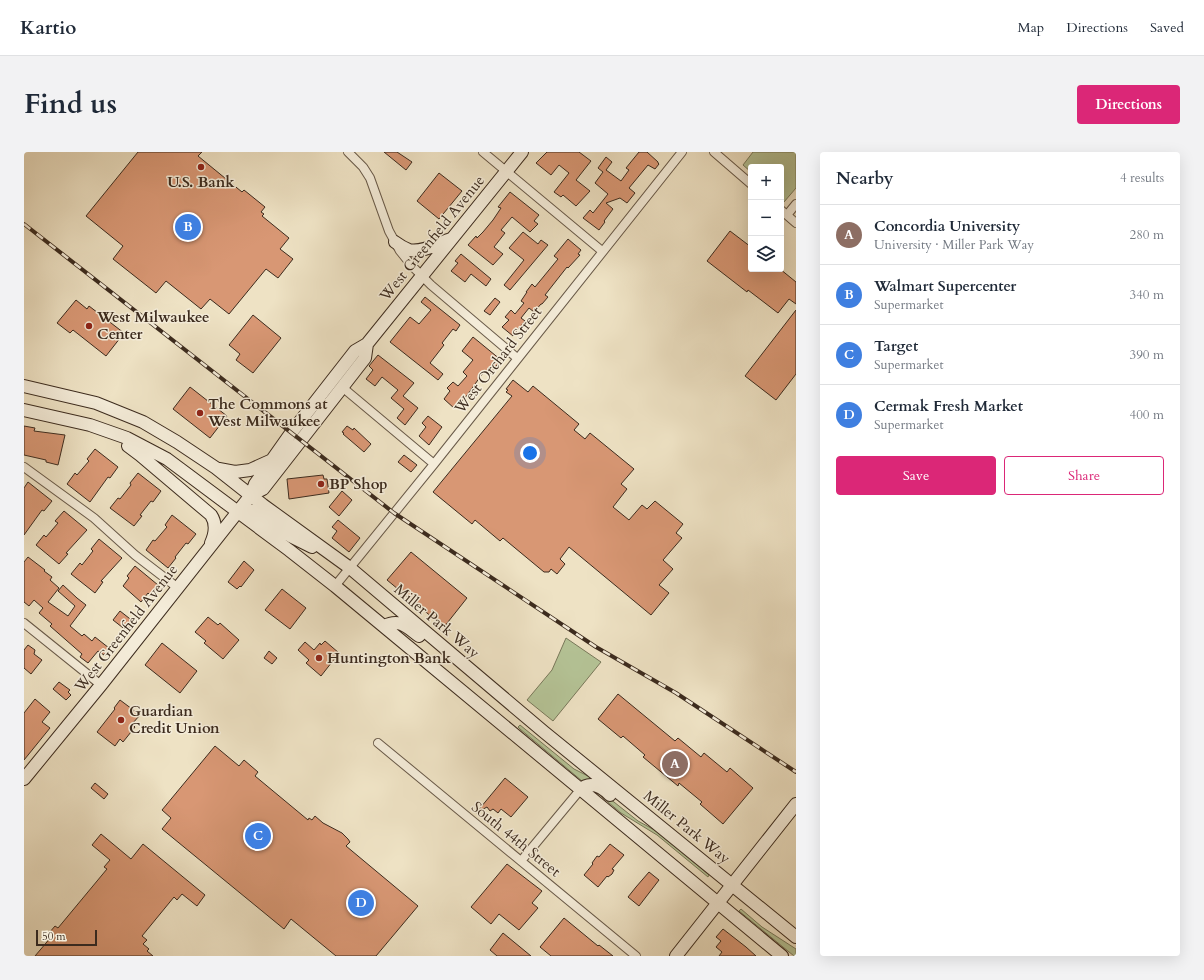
<!DOCTYPE html>
<html lang="en">
<head>
<meta charset="utf-8">
<style>
	body { margin:0; font-family:Cardo,serif; background:#f2f2f3; color:#1f2937 }
	.controls { position:absolute; right:12px; top:12px; display:grid; overflow:hidden; border-radius:4px; box-shadow:0 4px 16px #0002 }
	.controls button { width:36px; height:36px; display:grid; place-items:center; padding:0; border:0; border-bottom:1px solid #e0e1e3; background:#fff; color:#1f2937; font:20px sans-serif }
	.scale { position:absolute; left:12px; bottom:10px; width:61px; box-sizing:border-box; padding-left:4px; border:2px solid #3c2b1e; border-top:0; font-size:11px; line-height:14px; white-space:nowrap; color:#3c2b1e; -webkit-text-stroke:3px #f4ecd9; paint-order:stroke }
	.you { position:absolute; left:506px; top:301px; width:14px; height:14px; margin:-10px; border:3px solid #fff; border-radius:50%; background:#1a73e8; box-shadow:0 0 0 6px #1a73e833 }
	.badge { display:grid; place-items:center; width:26px; height:26px; border-radius:50%; background:#db2777; color:#fff; font-size:13px; font-weight:700 }
	.pin { position:absolute; translate:-50% -50%; border:2px solid #fff; box-shadow:0 1px 4px #0006 }
	.list { margin:0; padding:0; list-style:none }
	h2 { display:flex; justify-content:space-between; align-items:center; height:52px; margin:0; padding:0 16px; font-size:17px }
	h2 small { font-size:13px; font-weight:400; color:#747a83 }
	.list li { display:grid; grid-template-columns:26px 1fr auto; gap:12px; align-items:center; box-sizing:border-box; height:60px; padding:0 16px; border-top:1px solid #e0e1e3 }
	.list b { display:block; font-size:15px; white-space:nowrap }
	.list p { margin:0; font-size:13px; white-space:nowrap; color:#747a83 }
	.list em { font-size:13px; font-style:normal; color:#747a83 }
	.actions { display:flex; gap:8px; padding:12px 16px }
	.actions a { flex:1; padding:9px 0; border:1px solid #db2777; border-radius:4px; text-align:center; font-size:14px; color:#db2777 }
	.actions .main { background:#db2777; color:#fff }
	.icon { flex:none; width:22px; height:22px; fill:none; stroke:currentColor; stroke-width:2; stroke-linecap:round; stroke-linejoin:round }
	.map { position:relative; flex:none; width:772px; height:804px; overflow:hidden; border-radius:4px }
	header { display:flex; align-items:center; gap:24px; box-sizing:border-box; height:56px; padding:0 20px; background:#fff; border-bottom:1px solid #e0e1e3 }
	header strong { font-size:19px }
	nav { display:flex; gap:22px; margin-inline-start:auto; font-size:14px }
	.intro { display:flex; align-items:center; justify-content:space-between; box-sizing:border-box; height:96px; padding:0 24px }
	h1 { margin:0; font-size:28px }
	.button { padding:10px 18px; border-radius:4px; background:#db2777; color:#fff; font-size:14px; font-weight:700 }
	main { display:flex; gap:24px; padding:0 24px }
	aside { flex:1; background:#fff; border-radius:4px; box-shadow:0 4px 16px #0002 }
	.map>svg:first-child { display:block }
	.green { fill:#b5c497; stroke:#78785a }
	.building { fill:#d89774; stroke:#3c2b1e }
	.lines { fill:none; stroke-linecap:round; stroke-linejoin:round }
	.street-casing { stroke:#685948; stroke-width:10 }
	.secondary-casing { stroke:#3c2b1e; stroke-width:14 }
	.street { stroke:#f4ecd9; stroke-width:8 }
	.secondary { stroke:#f4ecd9; stroke-width:12 }
	.rail-casing { stroke:#3c2b1e; stroke-width:4 }
	.rail { stroke:#f4ecd9; stroke-width:2.5; stroke-dasharray:8; stroke-linecap:butt }
	.poi-dot { fill:#8f2418; stroke:#f4ecd9; stroke-width:1.5 }
	.labels { text-anchor:middle; stroke-width:3; stroke-linejoin:round; paint-order:stroke }
	.poi-label { font-size:15px; font-weight:bold; fill:#3c2b1e; stroke:#f4ecd9; text-anchor:start }
	.street-label { font-size:15px; fill:#3c2b1e; stroke:#f4ecd9 }
</style>
</head>
<body>
<header>
<strong>Kartio</strong>
<nav><a>Map</a><a>Directions</a><a>Saved</a></nav>
</header>
<div class="intro"><h1>Find us</h1><a class="button">Directions</a></div>
<main>
<div class="map">
<svg width="772" height="804" viewBox="0 0 772 804">
	<rect width="100%" height="100%" fill="#eee2c4"/>
	<filter id="stains"><feTurbulence type="fractalNoise" baseFrequency=".005" numOctaves="4"/><feColorMatrix values="0 0 0 0 .2 0 0 0 0 .09 0 0 0 0 .02 0 0 0 .5 -.17"/></filter>
	<radialGradient id="worn" r=".72"><stop offset=".6" stop-color="#630" stop-opacity="0"/><stop offset="1" stop-color="#630" stop-opacity=".3"/></radialGradient>
	<path class="green" d="M729,0h43v36l-12,14 -3,-3v-32h-30v5l-8,-7z
		M542,486l35,24 -48,59 -26,-21 25,-30z
		M496,573l54,44 14,7 9,6h-12l-3,-1 -62,-52 -2,-2z
		M571,639h5l38,30 22,12 49,42 -1,2 -51,-42 -36,-22z
		M717,757l21,18 34,22v7h-2l-55,-45z"/>
	<path class="building" d="M114,0h64l-4,4 44,36 2,-2 21,17 -4,5 3,2 -2,2 27,22 -9,11 13,10 -15,19 -12,-9 -37,45 -19,-15 -9,10 -35,-28 -10,12 -43,-34 10,-13 -37,-30z
		M360,0h13l15,10 -6,8z
		M523,0h32l12,9 -15,19 14,11 -14,15 -13,-11 -2,2 -7,-5 15,-19 -10,-8 -8,10 -15,-12z
		M615,0h8l11,10v1l1,1 -4,5 -7,-4 -19,23 6,5 -8,10 -7,-5 -14,5 7,6 -9,12 1,1 -6,8 -16,-12 7,-8 3,3 15,-19 -13,-11 8,-11 -5,-4 8,-11 6,5 -6,8 15,11 8,-11 -3,-2z
		M415,21l23,18 -23,28 -22,-18z
		M486,40l29,23 -5,6 4,3 -8,8 -18,-15 -11,13 4,3 -11,14 9,7 -10,11 -25,-20 8,-9 1,2 6,-6 10,-12 8,-12 -3,-1z
		M706,79l21,16v22h29l16,13v22l-7,-5 -11,14 -30,-23 -1,2 -40,-31z
		M499,80l15,12 3,-4 7,5 -38,45 -6,-5 20,-25 -15,-12z
		M544,87l13,11 -3,4 2,1 -12,13 -1,-1 -22,28 3,2 -6,7h-1l-7,8 -5,-4 -8,10 4,3 -12,15 -11,-9 7,-7 -4,-3 6,-7 4,4 9,-11 -3,-2 6,-9h-1l6,-8 3,3 23,-28 -4,-3z
		M437,102l30,25 -5,7 -15,-12 -6,8 -14,-11 7,-8 -3,-2z
		M401,145l35,28 -4,6 -3,-2 -11,14 2,2 -14,18 13,11 -5,6 -48,-38 20,-25 9,7 12,-14 -10,-8z
		M471,146l5,4 -10,13 -6,-4z
		M52,148l11,9 2,-3 35,27 -18,23 -33,-26 -3,3 -13,-10z
		M772,158v64l-20,26 -31,-24z
		M229,163l28,23 -28,35 -17,-13 4,-6 -11,-9z
		M449,185l28,23 -11,14 -5,-4 -17,24 -13,15 -11,-10 6,-8 -3,-3 6,-6 5,4 9,-10 -4,-4 10,-12 -11,-9z
		M354,203l36,28 -11,13 15,12 -13,17 -8,-7 7,-9 -13,-11 7,-8 -16,-13 -7,9 -9,-7 7,-9 -4,-4z
		M489,228l15,12 5,-6 46,38 -5,6 11,9 5,-6 44,36 -13,15 6,5 -14,18 16,13 13,-15 5,4 8,-8 28,23 -7,9 6,5 -19,22 10,9 -14,16 10,8 -18,22 -82,-68 -9,12 5,5 -8,10 -6,-5 -2,3h-5l-41,-34 -3,3 -25,-21 -3,4 -39,-32 79,-96 -6,-4 2,-2 -2,-1z
		M166,235l37,29 -17,22 -37,-29z
		M404,264l14,11 -13,18 -10,-9 7,-9 -4,-4z
		M0,274l11,2 -1,3 31,4 -7,30 -12,-3v-2l-22,-5z
		M323,274l6,4 1,-2 17,16 -7,8 -21,-18 1,-1 -2,-1z
		M71,297l23,18 -8,11 -2,-1 -18,25 -23,-18 8,-11 2,2 12,-14 -2,-2z
		M380,303l13,10 -6,7 -13,-10z
		M114,321l23,18 -8,11 -2,-1 -11,14 2,1 -8,10 -24,-18 8,-10 2,1 11,-14 -1,-2z
		M299,323l1,4h3l2,14 -40,6 -2,-20z
		M4,330l24,19 -8,10 -2,-1 -18,25v-47z
		M318,339l10,9 -13,16 -10,-9z
		M40,359l23,19 -21,23 2,1 -9,10 -23,-19 8,-10 2,2 12,-14 -3,-2z
		M148,363l24,19 -8,10 -2,-1 -11,14 1,1 -8,10 -22,-18 7,-10 2,1 12,-14 -2,-2z
		M314,368l22,18 -11,14 -17,-14 5,-7 -5,-4z
		M75,387l23,19 -21,23 2,1 -8,11 -24,-19 9,-11 2,2 11,-14 -2,-2z
		M387,400l56,46 -23,29 -57,-47z
		M4,405l17,13 -1,1 8,6 -2,3 9,8 -11,14 20,14 7,-10 -17,-15 5,-6 14,13 9,7 -16,21 12,10 2,-2 8,7 3,-4 14,11 -5,7 -6,-4 -10,12 -8,-6 2,-3 -32,-28 2,-2 -13,-11 4,-5 -9,-8 -5,6 -5,-4v-40z
		M220,409l10,9 -13,17 -1,-1 -3,3 -9,-7z
		M111,414l23,19 -8,10 -2,-2 -7,9 -18,-16 6,-8 -2,-2z
		M258,437l24,19 -16,21 -25,-19z
		M96,459l14,11 -7,9 -14,-11z
		M184,465l10,8 2,-2 19,17 -16,19 -19,-16 2,-2 -11,-9z
		M301,489l14,12 -18,23 -15,-13 3,-3 -11,-10 7,-8 9,8 6,-7 1,2z
		M138,491l35,28 -17,22 -35,-28z
		M4,493l7,5 -1,4 8,6 -11,14 -7,-6v-18z
		M245,499l8,7 -5,6 -8,-6z
		M35,530l11,8 -2,2 3,3 -5,5 -13,-11z
		M594,542l57,47 3,-3 23,19 3,-4 23,19 3,-4 23,20 -30,36 -23,-20 2,-2 -23,-19 -1,3 -35,-29 2,-2 -22,-19 -2,2 -23,-19z
		M11,547l15,13 -8,10 8,6 -26,32v-47z
		M96,548l20,15 -8,9 3,3 -12,15 -3,-3 -5,7 -18,-14 18,-23 -1,-1z
		M191,594l24,20 5,-6 14,12 -3,4 53,44 1,-2 3,2 3,-4 8,7 19,10 6,6 2,3 -4,4 72,60 -42,50h-40l-45,-37 -7,10 -122,-100 9,-11 -9,-8z
		M481,626l23,19 -17,20 -10,-8 -3,4 -5,-4 -3,2 -3,-4 -11,6z
		M71,631l13,11 -4,5 -13,-11z
		M77,682l30,25 12,-15 62,51 -8,11 -15,-12 -5,6 -3,-3 -32,39 5,4 -4,4 6,5 -2,2 6,5h-118l17,-20 -3,-3 6,-7 3,2 49,-59 -3,-2 6,-7 -18,-15z
		M586,692l14,11 -12,14 2,1 -2,4 -4,3 -1,-1 -9,11 -14,-12 9,-11 -1,-1 5,-7 2,1z
		M483,712l35,27 -10,12 6,5 -19,22 -20,-16 -8,10 -20,-17z
		M625,720l10,8 -20,26 -11,-9 8,-10z
		M540,766l34,28 1,-1 14,11h-62l-11,-9z
		M699,777l23,18 10,9h-37l3,-4 -6,-5 5,-6 -5,-4z
		M479,781l28,23h-34l-7,-6z"/>
	<g class="lines">
		<g class="street-casing">
			<path id="street" d="M324,0l15,15 7,11 19,53 11,20 12,15 19,19 86,73
				M459,0l119,99
				M690,0l37,32
				M757,58l15,13
				M763,63l9,-11
				M318,235l92,77
				M0,315l70,51 41,37 43,33
				M311,434l99,-122 248,-312
				M0,471l77,62
				M354,591l258,213
				M497,709l59,-71"/>
		</g>
		<g class="secondary-casing">
			<path id="secondary" d="M371,90c4,3 9,6 14,8 13,3 30,-7 42,-11
				M0,234l72,17 47,19 34,20 39,26 47,37 87,63 194,164 252,205
				M0,258l66,15 37,13 40,21 122,91 46,36 447,370
				M104,294l12,9 71,60c6,9 4,19 0,28
				M195,317l16,3 15,-2 22,-10
				M227,343l12,-6 102,-131 2,-14
				M214,360l7,-3 8,2 39,26 20,10
				M360,474c16,-8 23,1 35,10
				M0,627l77,-94 150,-190 4,-11 36,-51 64,-82 12,-7 155,-192
				M556,638c10,-10 22,-3 30,5
				M652,804l120,-152"/>
		</g>
		<use href="#street" class="street"/>
		<use href="#secondary" class="secondary"/>
		<g class="rail-casing">
			<path id="rail" d="M0,72l370,289 202,134 80,46 120,79"/>
		</g>
		<use href="#rail" class="rail"/>
	</g>
	<g class="poi-dot">
		<circle cx="177" cy="15" r="4"/>
		<circle cx="65" cy="174" r="4"/>
		<circle cx="176" cy="261" r="4"/>
		<circle cx="297" cy="332" r="4"/>
		<circle cx="295" cy="506" r="4"/>
		<circle cx="97" cy="568" r="4"/>
	</g>
	<g class="labels">
		<g class="poi-label">
			<text x="177" y="35" text-anchor="middle">U.S. Bank</text>
			<text x="73" y="170">West Milwaukee<tspan x="73" dy="17">Center</tspan></text>
			<text x="184" y="257">The Commons at<tspan x="184" dy="17">West Milwaukee</tspan></text>
			<text x="305" y="337">BP Shop</text>
			<text x="303" y="511">Huntington Bank</text>
			<text x="105" y="564">Guardian<tspan x="105" dy="17">Credit Union</tspan></text>
		</g>
		<g class="street-label">
			<text transform="translate(408 86) rotate(-51)" y="5">West Greenfield Avenue</text>
			<text transform="translate(474 208) rotate(-52)" y="5">West Orchard Street</text>
			<text transform="translate(413 469) rotate(40)" y="5">Miller Park Way</text>
			<text transform="translate(102 476) rotate(-52)" y="5">West Greenfield Avenue</text>
			<text transform="translate(663 675) rotate(39)" y="5">Miller Park Way</text>
			<text transform="translate(492 687) rotate(39)" y="5">South 44th Street</text>
		</g>
	</g>
	<rect width="100%" height="100%" filter="url(#stains)"/>
	<rect width="100%" height="100%" fill="url(#worn)"/>
</svg>
<div class="controls">
<button>+</button>
<button>−</button>
<button><svg class="icon" aria-label="layers" viewBox="0 0 24 24"><path d="M12 4l9 5-9 5-9-5zM3 14l9 5 9-5"/></svg></button>
</div>
<div class="scale">50 m</div>
<div class="you"></div>
<div class="pin badge" style="left:651px;top:612px;background:#8d6e63">A</div>
<div class="pin badge" style="left:164px;top:75px;background:#3f7fe0">B</div>
<div class="pin badge" style="left:234px;top:684px;background:#3f7fe0">C</div>
<div class="pin badge" style="left:337px;top:751px;background:#3f7fe0">D</div>
</div>
<aside>
<h2>Nearby<small>4 results</small></h2>
<ul class="list">
<li><span class="badge" style="background:#8d6e63">A</span><div><b>Concordia University</b><p>University · Miller Park Way</p></div><em>280 m</em></li>
<li><span class="badge" style="background:#3f7fe0">B</span><div><b>Walmart Supercenter</b><p>Supermarket</p></div><em>340 m</em></li>
<li><span class="badge" style="background:#3f7fe0">C</span><div><b>Target</b><p>Supermarket</p></div><em>390 m</em></li>
<li><span class="badge" style="background:#3f7fe0">D</span><div><b>Cermak Fresh Market</b><p>Supermarket</p></div><em>400 m</em></li>
</ul>
<div class="actions"><a class="main">Save</a><a>Share</a></div>
</aside>
</main>
</body>
</html>
